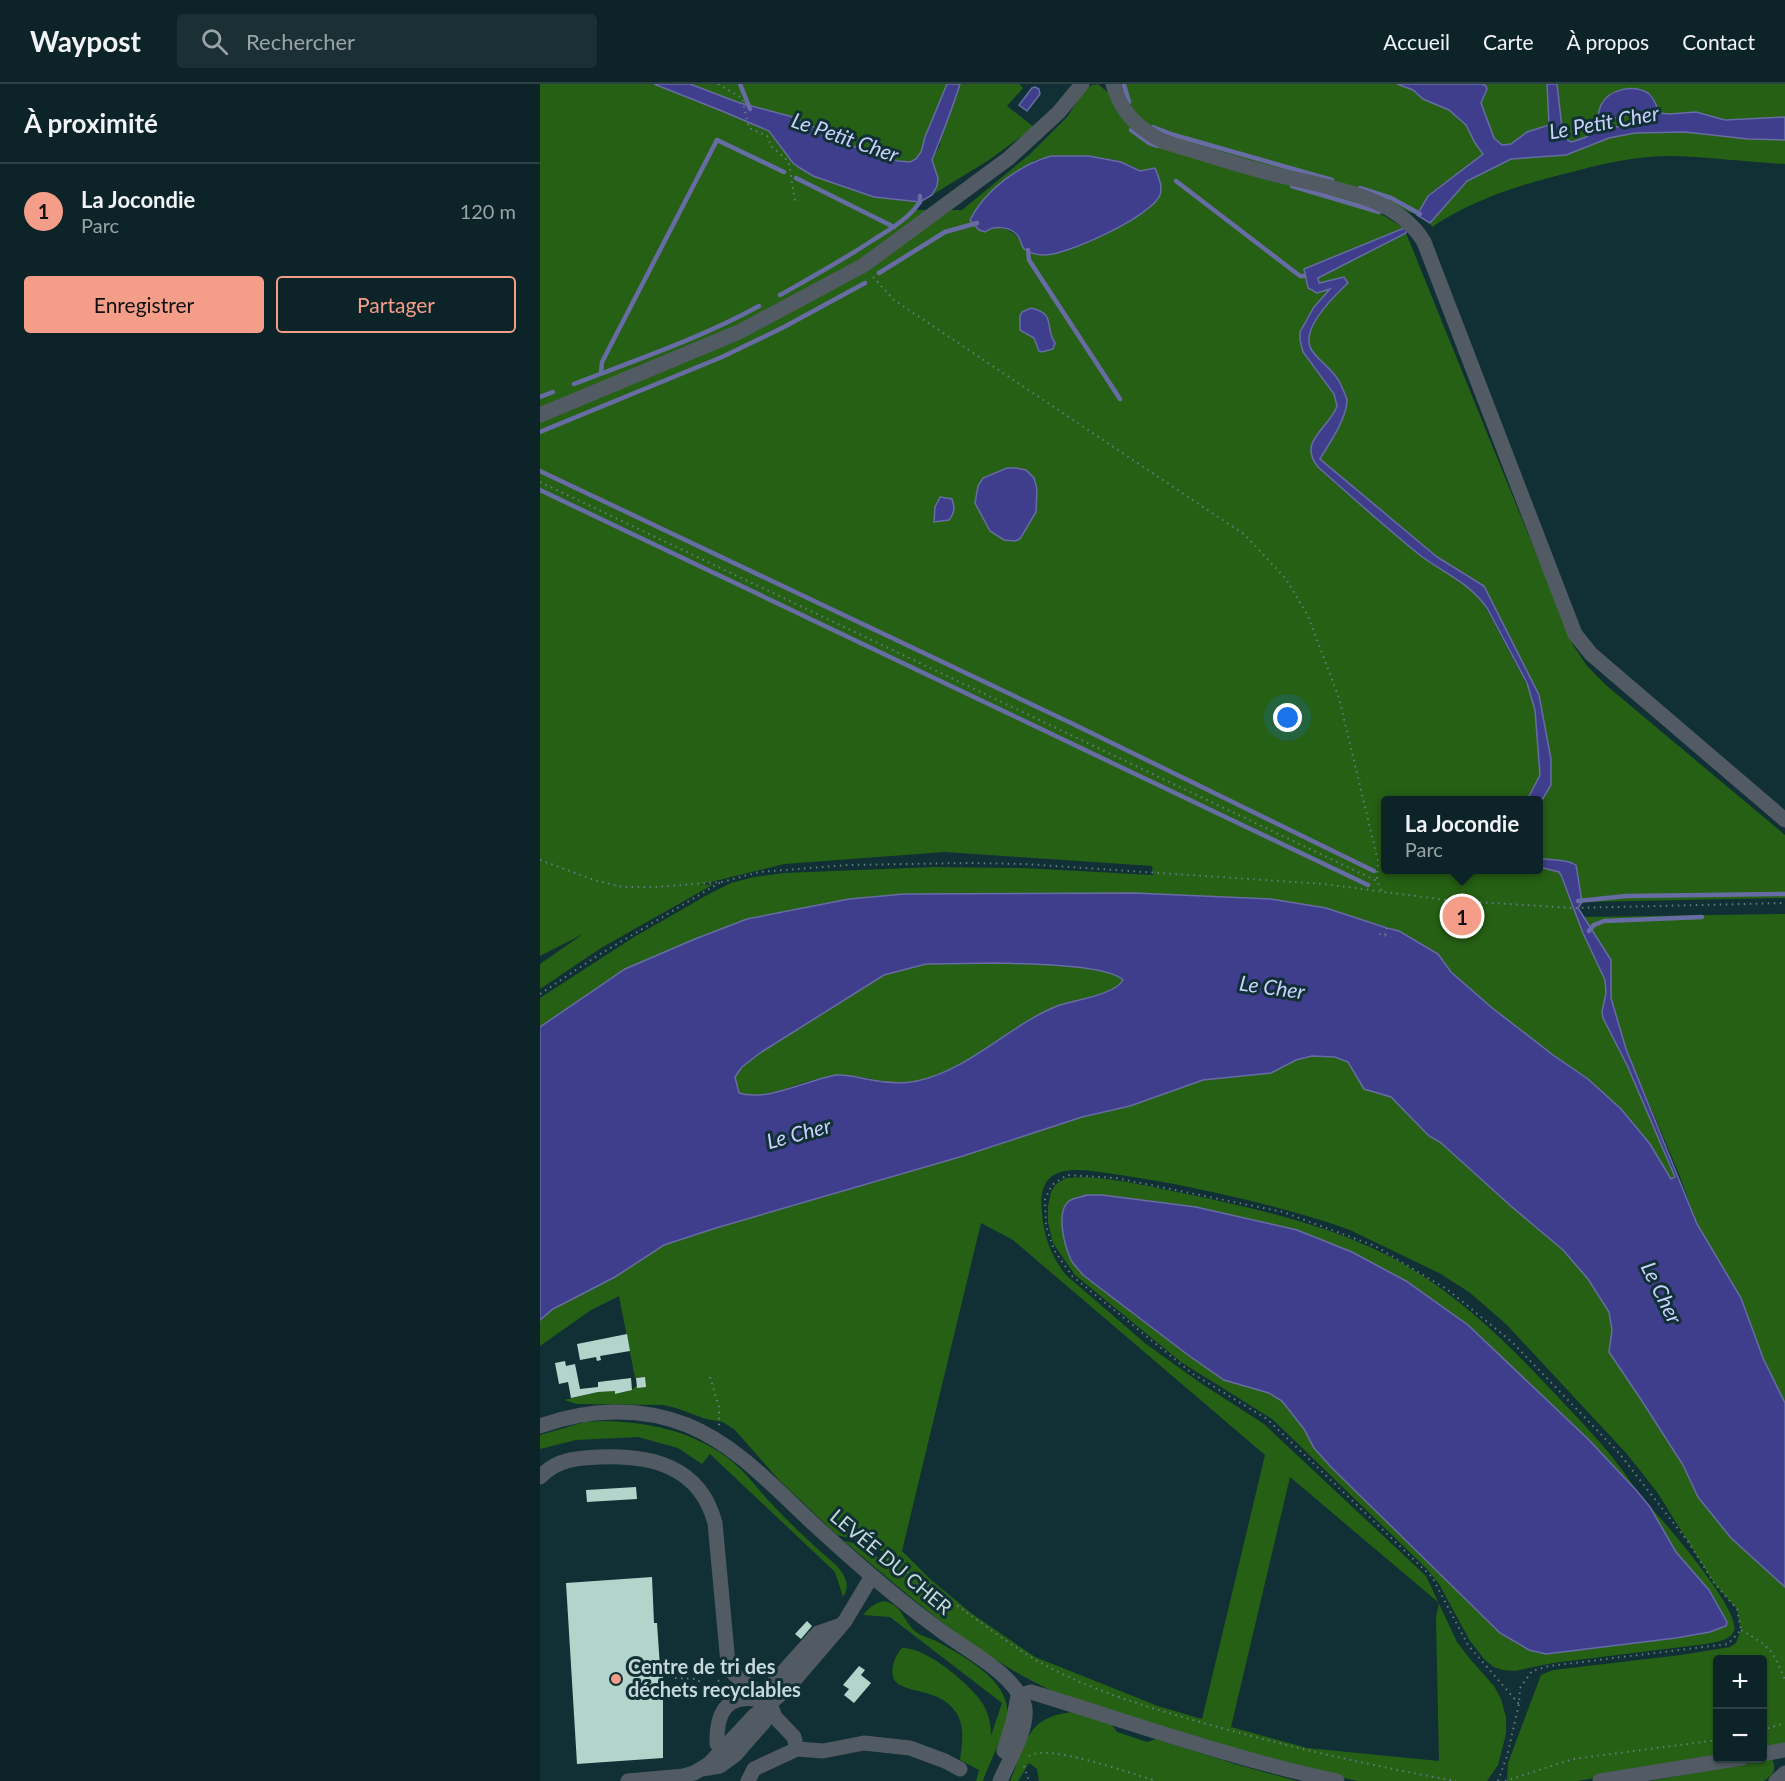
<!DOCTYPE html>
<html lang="fr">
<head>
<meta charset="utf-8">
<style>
	body { margin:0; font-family:Lato,sans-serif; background:#1a3034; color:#f1f3f6 }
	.controls { position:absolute; right:18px; bottom:18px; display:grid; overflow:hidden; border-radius:6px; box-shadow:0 2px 4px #0004 }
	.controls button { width:54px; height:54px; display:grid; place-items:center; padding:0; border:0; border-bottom:2px solid #2c4145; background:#0c2428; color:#f1f3f6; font:30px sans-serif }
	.you { position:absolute; left:748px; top:634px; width:21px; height:21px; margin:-15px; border:4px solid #fff; border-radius:50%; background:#1a73e8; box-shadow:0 0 0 9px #1a73e833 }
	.badge { display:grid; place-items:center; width:39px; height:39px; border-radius:50%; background:#f49e89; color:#111; font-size:20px; font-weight:700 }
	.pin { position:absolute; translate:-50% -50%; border:3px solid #fff; box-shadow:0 2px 6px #0006 }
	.popup { position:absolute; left:841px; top:712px; width:162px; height:78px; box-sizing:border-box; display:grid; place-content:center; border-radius:6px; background:#0c2428; filter:drop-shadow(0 2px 4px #0005); font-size:20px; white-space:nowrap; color:#9aa4a8 }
	.popup b { font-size:22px; color:#f1f3f6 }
	.popup::after { content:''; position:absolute; left:50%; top:100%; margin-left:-12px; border:12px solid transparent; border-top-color:#0c2428 }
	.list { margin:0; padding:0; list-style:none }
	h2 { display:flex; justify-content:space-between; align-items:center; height:78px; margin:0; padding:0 24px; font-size:26px }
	h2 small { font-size:20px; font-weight:400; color:#9aa4a8 }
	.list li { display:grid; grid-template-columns:39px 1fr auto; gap:18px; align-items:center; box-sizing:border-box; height:96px; padding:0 24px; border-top:2px solid #2c4145 }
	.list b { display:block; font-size:22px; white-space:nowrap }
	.list p { margin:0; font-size:20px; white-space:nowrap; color:#9aa4a8 }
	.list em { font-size:20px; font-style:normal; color:#9aa4a8 }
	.actions { display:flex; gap:12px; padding:18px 24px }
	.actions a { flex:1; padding:14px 0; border:2px solid #f49e89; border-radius:6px; text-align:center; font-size:21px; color:#f49e89 }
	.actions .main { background:#f49e89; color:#111 }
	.icon { flex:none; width:33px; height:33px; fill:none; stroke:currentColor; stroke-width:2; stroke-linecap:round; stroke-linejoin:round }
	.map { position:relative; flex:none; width:1245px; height:1697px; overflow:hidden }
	header { display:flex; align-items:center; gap:36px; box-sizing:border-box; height:84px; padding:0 30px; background:#0c2428; border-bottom:2px solid #2c4145 }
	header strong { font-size:28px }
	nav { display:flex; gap:33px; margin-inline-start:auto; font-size:21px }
	.search { width:420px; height:54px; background:#1a3034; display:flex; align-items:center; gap:15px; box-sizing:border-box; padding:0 21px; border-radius:6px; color:#9aa4a8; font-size:22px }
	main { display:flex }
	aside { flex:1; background:#0c2428 }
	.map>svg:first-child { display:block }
	.green { fill:#266014; fill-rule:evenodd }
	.water { fill:#3f3e8c; stroke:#686ca4; stroke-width:1.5; fill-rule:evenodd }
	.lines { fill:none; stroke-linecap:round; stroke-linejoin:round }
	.stream { stroke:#686ca4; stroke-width:4.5 }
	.building { fill:#b3d4ca }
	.path { stroke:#637c80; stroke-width:2; stroke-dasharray:1.5 4.5; stroke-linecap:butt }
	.minor { stroke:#525b63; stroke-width:15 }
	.poi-dot { fill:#f49e89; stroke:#103035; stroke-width:2 }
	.labels { text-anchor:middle; stroke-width:6; stroke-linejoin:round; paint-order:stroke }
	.street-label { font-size:20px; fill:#c7d8db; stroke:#103035 }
	.poi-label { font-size:20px; font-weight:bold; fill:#c7d8db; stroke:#103035; text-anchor:start }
	.water-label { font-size:21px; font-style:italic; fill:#cbd1fe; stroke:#103035 }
</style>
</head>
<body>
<header>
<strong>Waypost</strong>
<div class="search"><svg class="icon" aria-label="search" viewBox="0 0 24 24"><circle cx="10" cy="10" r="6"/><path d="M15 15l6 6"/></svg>Rechercher</div>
<nav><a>Accueil</a><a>Carte</a><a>À propos</a><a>Contact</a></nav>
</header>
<main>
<aside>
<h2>À proximité<small></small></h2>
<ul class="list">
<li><span class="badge">1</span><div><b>La Jocondie</b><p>Parc</p></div><em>120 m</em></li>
</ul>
<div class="actions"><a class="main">Enregistrer</a><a>Partager</a></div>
</aside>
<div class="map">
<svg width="1245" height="1697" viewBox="0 0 1245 1697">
	<rect width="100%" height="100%" fill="#103035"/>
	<path class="green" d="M0,0h407l-21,53 -5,15 -5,8 -6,2 -12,-1 -45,-15 -54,-26 -30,12 24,31 20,13 66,22 41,4 -8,8h50l68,-56 37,-37 18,-28 7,-4 6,-1 12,10 19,31 234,78 41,25 -100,42 4,18 23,1 -17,18 -14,25v9l3,11 31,43 3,11c-8,23 -40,35 -19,61l105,90 42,28 16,14 48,90 6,21 5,59v6l-13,25h-141v70h152l1,-3 20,5 24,61 22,47 1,13 -4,19 1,6 24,47 48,112 -4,2 -21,-35 -29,-35 -33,-30 -35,-24 -62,-48 -40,-35 -13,-18 -39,-23 -73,-23 -192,-15 -230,1 -55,5 -102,20 -52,20 -70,30 -85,58v-29l94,-61 75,-43 22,-11 23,-6 30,-4 150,-6 89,1 130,7 -1,-9 -207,-14 -161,12 -85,21 15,-1 -113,64 -61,41v-25l43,-30 -43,22zM510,72c26,0 72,-2 92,17 6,6 12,15 18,22l-12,15 -55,30 -33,13 -35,-4c-8,-15 -16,-23 -34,-21l42,-67z
		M420,0h59l4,4 -16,18 27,21 -45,33 -57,35 5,-9 -5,-26 8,-15 1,-11 8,-17z
		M576,0h281l16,6 10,9 26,11 17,15 9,18 8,11 -55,41 -11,20 -49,-20 -182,-51 -43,-20z
		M942,0h65l2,41 -22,7 -16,12 -9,1 -8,-7 -13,-35 6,-14z
		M1017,0h228v33l-60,3 -29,-8 -27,2 -9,-1 -9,-19 -50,10c-7,26 -3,29 -30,38l-8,-5z
		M1092,29h18l4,4 -10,6 -35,5 -5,-4 4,-6h12z
		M1145,48l63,7 37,1v24c-38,-2 -76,-7 -114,-8 -34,0 -67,7 -99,16 -50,12 -96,26 -140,55l-2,-4 37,-42 44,-22 55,-4 43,-17 26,-5z
		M866,149l167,412 14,21 20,20 178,149v63l-203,4 -6,-38c-10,-6 -26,-3 -37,-6v-53l12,-20v-26l-12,-64 -55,-109 -47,-29 -117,-98 16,-26 11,-33c-4,-9 -7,-19 -12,-26 -7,-9 -18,-14 -24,-24 -12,-20 24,-54 36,-67l-29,1v-6z
		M1245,830v489l-22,-45 -22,-60 -44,-74 -18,-50 -53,-125 -15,-51v-38l-27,-43z
		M456,879c27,1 109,1 127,17 -7,15 -49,20 -66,26 -49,19 -87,63 -140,75 -22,5 -41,-2 -63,-5 -10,-1 -25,1 -36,3 -26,5 -53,21 -79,14l-4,-16 7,-10 18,-14 124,-78 42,-11z
		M772,972l23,1 13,5 5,6 1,6 20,19c28,1 43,36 66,49l72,65 51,43 25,29 21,33 3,18 -3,22 31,46 43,68 15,31 33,41 54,49v157l-22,5 -1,-89h-44l-1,97 -140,24h-70l1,-18 33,-88 12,-5 128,-15 49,-8 6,-4 5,-13 -4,-21 -23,-26 -57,-91 -30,-38 -121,-130 -37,-32 -30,-19 -89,-43 -17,-6c-70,-22 -140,-38 -213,-49 -17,-2 -42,-8 -59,-3 -19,5 -21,24 -19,41 2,24 9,43 24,62l80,69 53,38 65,42 162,152 31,66 13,17 24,27 7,13 5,18v17l-8,31 -11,16h-129c-104,-21 -205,-58 -306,-90 -78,-37 -143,-95 -208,-150 15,2 24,9 36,18l5,-3 -1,-4 -20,-10 -27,-7 -58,-55 -44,-50 -12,-8 -17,-3 -30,-11 -13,-3 -86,-1 -13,-4 34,-8 17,-1 1,3c14,-3 20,-5 29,-17l-10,1 -16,-82 -28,14 -51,36v-26l13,-11 62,-32 49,-32 52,-17 247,-72 119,-39 48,-11 73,-26 68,-7 25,-13zM441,1139l32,17 252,215 -63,264 -44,-13 -123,-49 -64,-44 -41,-34 -28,-28zM750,1393l149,126 -3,14 3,144 -132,-13 -76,-21z
		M526,1094c35,-4 86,9 121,16 67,14 134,29 196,59 68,34 123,88 174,143 29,31 57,59 79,94l-48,-51 -120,-114 -62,-44 -54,-29 -55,-22 -101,-23 -94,-12c-10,0 -24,0 -33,6 -14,10 -4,47 2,59 3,5 8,10 12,15l105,80 36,25 45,13 13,8 22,28 10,19 18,20 168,165 29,17 17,4 164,-22 6,-29 -7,-13 -33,-38 -26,-45c16,16 92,105 84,124 -4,10 -19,11 -28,13l-153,19 -38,8 -12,-1 -9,-3 -9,-7 -15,-19 -31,-57 -13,-16 -133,-129 -21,-20 -91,-57 -106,-87 -22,-32 -5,-21v-16l3,-14 5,-8z
		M63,1337c44,1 86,9 122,35 17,12 29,28 42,43 22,24 46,46 70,67 8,10 14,19 6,31l-8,-25 -125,-118 -8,10 -24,-16 -40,-11 -62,3 -36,9v-14l45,-13z
		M344,1517c21,5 19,23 35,33 7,4 15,5 21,9 26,15 72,39 67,74 -2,17 -18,46 -24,64h-7l3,-11 -19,-10c2,-16 5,-32 -3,-46 -14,-23 -39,-20 -57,-29 -14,-7 -6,-29 2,-37 23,-2 69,37 81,56 6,11 8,20 8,32l11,-33 -112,-86 -27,-2c6,-7 11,-12 21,-14z
		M535,1628l37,13 5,7 30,10 9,-3 79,25 62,17h-258l-2,-12 -8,-6 -11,18h-8c17,-40 16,-65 65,-69z
		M1232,1675c5,12 1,15 -8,22h-114z"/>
	<path class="water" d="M114,0h36l50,19 53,14 60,29 45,15 12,1 6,-3 5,-7 4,-15 22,-53h13c-8,26 -18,51 -28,76l6,18 -1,8 -5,9 -12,7 -46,-5 -61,-21 -13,-8 -7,-5 -24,-32 -47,-20z
		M857,0h85l4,2 1,3 -6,14 13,35 8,7 9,-1 16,-12 22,-7 -2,-41h10l6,53 8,5c7,-2 17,-4 22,-10 5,-7 4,-18 8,-27 8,-16 32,-21 47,-12 6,4 8,13 12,20l9,1 27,-2 29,8 60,-3v23l-37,-1 -63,-7 -50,1 -26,5 -43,17 -55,4 -44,22 -37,42 -13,-8 11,-19 55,-42 -8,-11 -9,-18 -17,-15 -26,-11 -10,-9zM1092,29h18l4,4 -10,6 -35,5 -5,-3 4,-7h12z
		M495,3l4,2 1,5 -13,17 -8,-6 13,-17z
		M511,72h38l32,6 19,9 15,-3c3,8 8,18 5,27 -8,21 -96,62 -118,60 -5,0 -14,-3 -18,-6 -3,-4 -3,-9 -6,-13 -8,-10 -24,-11 -33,-4l-6,-2 -9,-10c15,-30 49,-55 81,-64z
		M864,144l3,2 -1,3 -88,45 1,5 25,-6 4,6c-14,13 -51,49 -35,69 8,11 21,18 27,31 2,5 6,12 7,17 0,18 -18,44 -27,59l117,98 47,29 55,109 12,64v26l-12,20 -1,-5h-11l13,-25 -5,-65 -8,-27 -40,-75c-17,-25 -43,-35 -66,-52 -35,-28 -69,-59 -103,-89 -21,-26 11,-38 19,-61l-3,-12 -31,-42 -3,-12v-8l14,-25 16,-18 -13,4 -9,-5 -4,-19z
		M491,224c26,6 13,19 24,35l-2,6 -11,3 -3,-1 -5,-13 -14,-8v-14l2,-4z
		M467,384h9l10,2 8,8 3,11 -1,23 -16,27 -5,2 -11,-1 -14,-9 -15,-28 3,-17 5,-8z
		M400,413l12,2c3,9 3,13 -3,21l-15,2 1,-15z
		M999,774c11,3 27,0 37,7l6,37 -4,6 33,52v38l15,51 71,175 44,74 22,60 22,45v184l-54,-49 -33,-41 -15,-32 -43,-67 -31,-46 3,-22 -3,-18 -21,-33 -25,-29 -51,-43 -72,-65 -11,-6 -38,-39 -27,-8 -16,-27 -13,-5 -23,-1 -16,4 -25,13 -68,7 -73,26 -48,11 -119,39 -247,72 -52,17 -49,32 -62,32 -13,11v-293l85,-58 70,-30 52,-20 102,-20 55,-5 230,-1 137,6 55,9 61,20 12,3 39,23 13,18 40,35 62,48 35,24 33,30 29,35 21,35 4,-2 -48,-112 -24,-47 -1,-6 4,-19 -1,-13 -22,-47 -22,-58 -2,-3 -20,-5zM456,879c26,1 111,1 127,17 -8,15 -49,20 -66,26 -49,20 -88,64 -140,75 -15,3 -31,2 -45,-1 -12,-2 -24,-6 -36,-5 -29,5 -69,27 -97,18l-4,-16 7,-10 18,-14 124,-78 42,-11z
		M547,1111h15l94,12 101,23 55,22 54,29 62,44 120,114 48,51 14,17 26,45 33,38 18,32 -1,4 -16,6 -34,6 -130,16 -17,-4 -29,-17 -168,-165 -18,-20 -10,-19 -22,-28 -13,-8 -45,-13 -36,-25 -105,-80c-4,-5 -9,-10 -12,-15 -6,-13 -16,-48 -2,-59 4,-3 13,-4 18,-6z"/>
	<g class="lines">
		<path class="stream" d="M200,0l10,25
			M584,1l5,17
			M613,43l21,8 158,45
			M591,46l18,13 9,3
			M256,94l98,49
			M636,97l124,95h4
			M752,102l87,26
			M820,104l31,10 29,16
			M488,166l1,10 91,139
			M339,189l66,-41 32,-9
			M240,211c32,-18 63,-35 93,-55 18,-11 35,-21 47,-38v-6
			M61,289l1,-11 115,-222 67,32
			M34,300c62,-24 127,-46 185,-78
			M0,313l13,-5
			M0,348l182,-75 62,-30 81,-44
			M0,387l531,252 303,148
			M0,406l828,395
			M1038,817l48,-5 159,-2
			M1049,847l5,-6 10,-4 98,-4"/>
	</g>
	<path class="building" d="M87,1250l3,17 -30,5 1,4 -4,1 -1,-4 -16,3 -3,-16z
		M25,1277l1,5 9,-2 5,25 18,-2v-5l33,-4 1,12 -17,4v-3l-17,1 -27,6 -3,-16 -9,2 -4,-21z
		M105,1293l1,10 -9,1 -1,-10z
		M96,1403l1,12 -50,3 -1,-12z
		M112,1493l2,46h3l3,44h3v91l-86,6 -11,-181z
		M267,1537l5,5 -11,13 -6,-5z
		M319,1582l6,4 -4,5 10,8 -17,20 -10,-8 5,-6 -6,-4z"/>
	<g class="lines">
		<path class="path" d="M178,0l24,14 7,30 18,8 4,10 14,12 4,6 6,37
			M333,193l21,23 351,235 41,44 22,37 31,82 39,163 -1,19
			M0,398l837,399 5,10
			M0,776l54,20 29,7h31l68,-5 37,-10 89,-7 121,-2 56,1 299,20 122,16 126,8 213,-5
			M839,850l12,3
			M845,851l2,-7
			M0,910l57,-38 124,-74
			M170,1293l9,30v19
			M342,1472c27,17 54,34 80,53 25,18 51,38 79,54 51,28 109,45 166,61 82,23 165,42 249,57
			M1201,1546c29,17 31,18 44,50
			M135,1594l21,1 13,9 12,-9
			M169,1605l3,12
			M1222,1646l23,-7
			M489,1672c18,-13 104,18 127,25
			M484,1682l5,15
			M958,1697l9,-25 12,-52 1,-16 12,-17 17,-5 179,-22 13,-14 -4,-21 -23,-26 -25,-40 -70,-90 -107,-111 -64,-52 -73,-44 -92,-34 -167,-34 -49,-3 -15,10 -7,14 1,27 8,24 18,26 121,98 74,45 165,158 36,68 51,59
			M965,1697l68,-22 145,-19"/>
		<path class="minor" d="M573,0c8,29 25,44 51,58 35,10 70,22 105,31 50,13 127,20 155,69l151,392 16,20 194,166
			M0,331l199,-83 125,-67 145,-107 50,-46 23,-28
			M0,1342c47,-17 99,-20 147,-1 52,21 90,66 131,103 39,36 79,71 122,102 26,20 72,42 84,74 7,20 -16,59 -24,77
			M0,1393c17,-18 37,-19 60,-20 51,-2 100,9 115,66l13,140 6,11 35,27 6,16 19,20 3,12
			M478,1612l13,-4c102,31 202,67 306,89
			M177,1660c-1,-36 13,-52 49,-43
			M464,1667l9,-29 5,-26
			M1222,1670l23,-4
			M162,1685l18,-3 15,-11 29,-33 11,-41 43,-48 23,-8
			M88,1697l56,-5 10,-3 15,-9 46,-49 30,-24 60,-70 27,-45
			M208,1697l6,-12 43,-20 26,2 41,-8 46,5 35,13 15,8
			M1060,1697l142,-23
			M1236,1697l9,-8"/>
	</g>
	<circle class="poi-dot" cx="76" cy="1595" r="6"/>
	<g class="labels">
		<g class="street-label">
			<text transform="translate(351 1478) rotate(40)" y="7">LEVÉE DU CHER</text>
		</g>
		<g class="poi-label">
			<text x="88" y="1590">Centre de tri des<tspan x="88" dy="23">déchets recyclables</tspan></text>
		</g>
		<g class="water-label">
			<text transform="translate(1064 39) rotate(-10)" y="7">Le Petit Cher</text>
			<text transform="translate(305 54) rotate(19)" y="7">Le Petit Cher</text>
			<text transform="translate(732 904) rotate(8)" y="7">Le Cher</text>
			<text transform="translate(259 1050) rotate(-15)" y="7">Le Cher</text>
			<text transform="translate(1121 1209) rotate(64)" y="7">Le Cher</text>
		</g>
	</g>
</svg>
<div class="controls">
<button>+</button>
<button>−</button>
</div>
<div class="you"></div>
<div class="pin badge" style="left:922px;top:832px">1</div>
<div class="popup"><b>La Jocondie</b>Parc</div>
</div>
</main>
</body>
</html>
